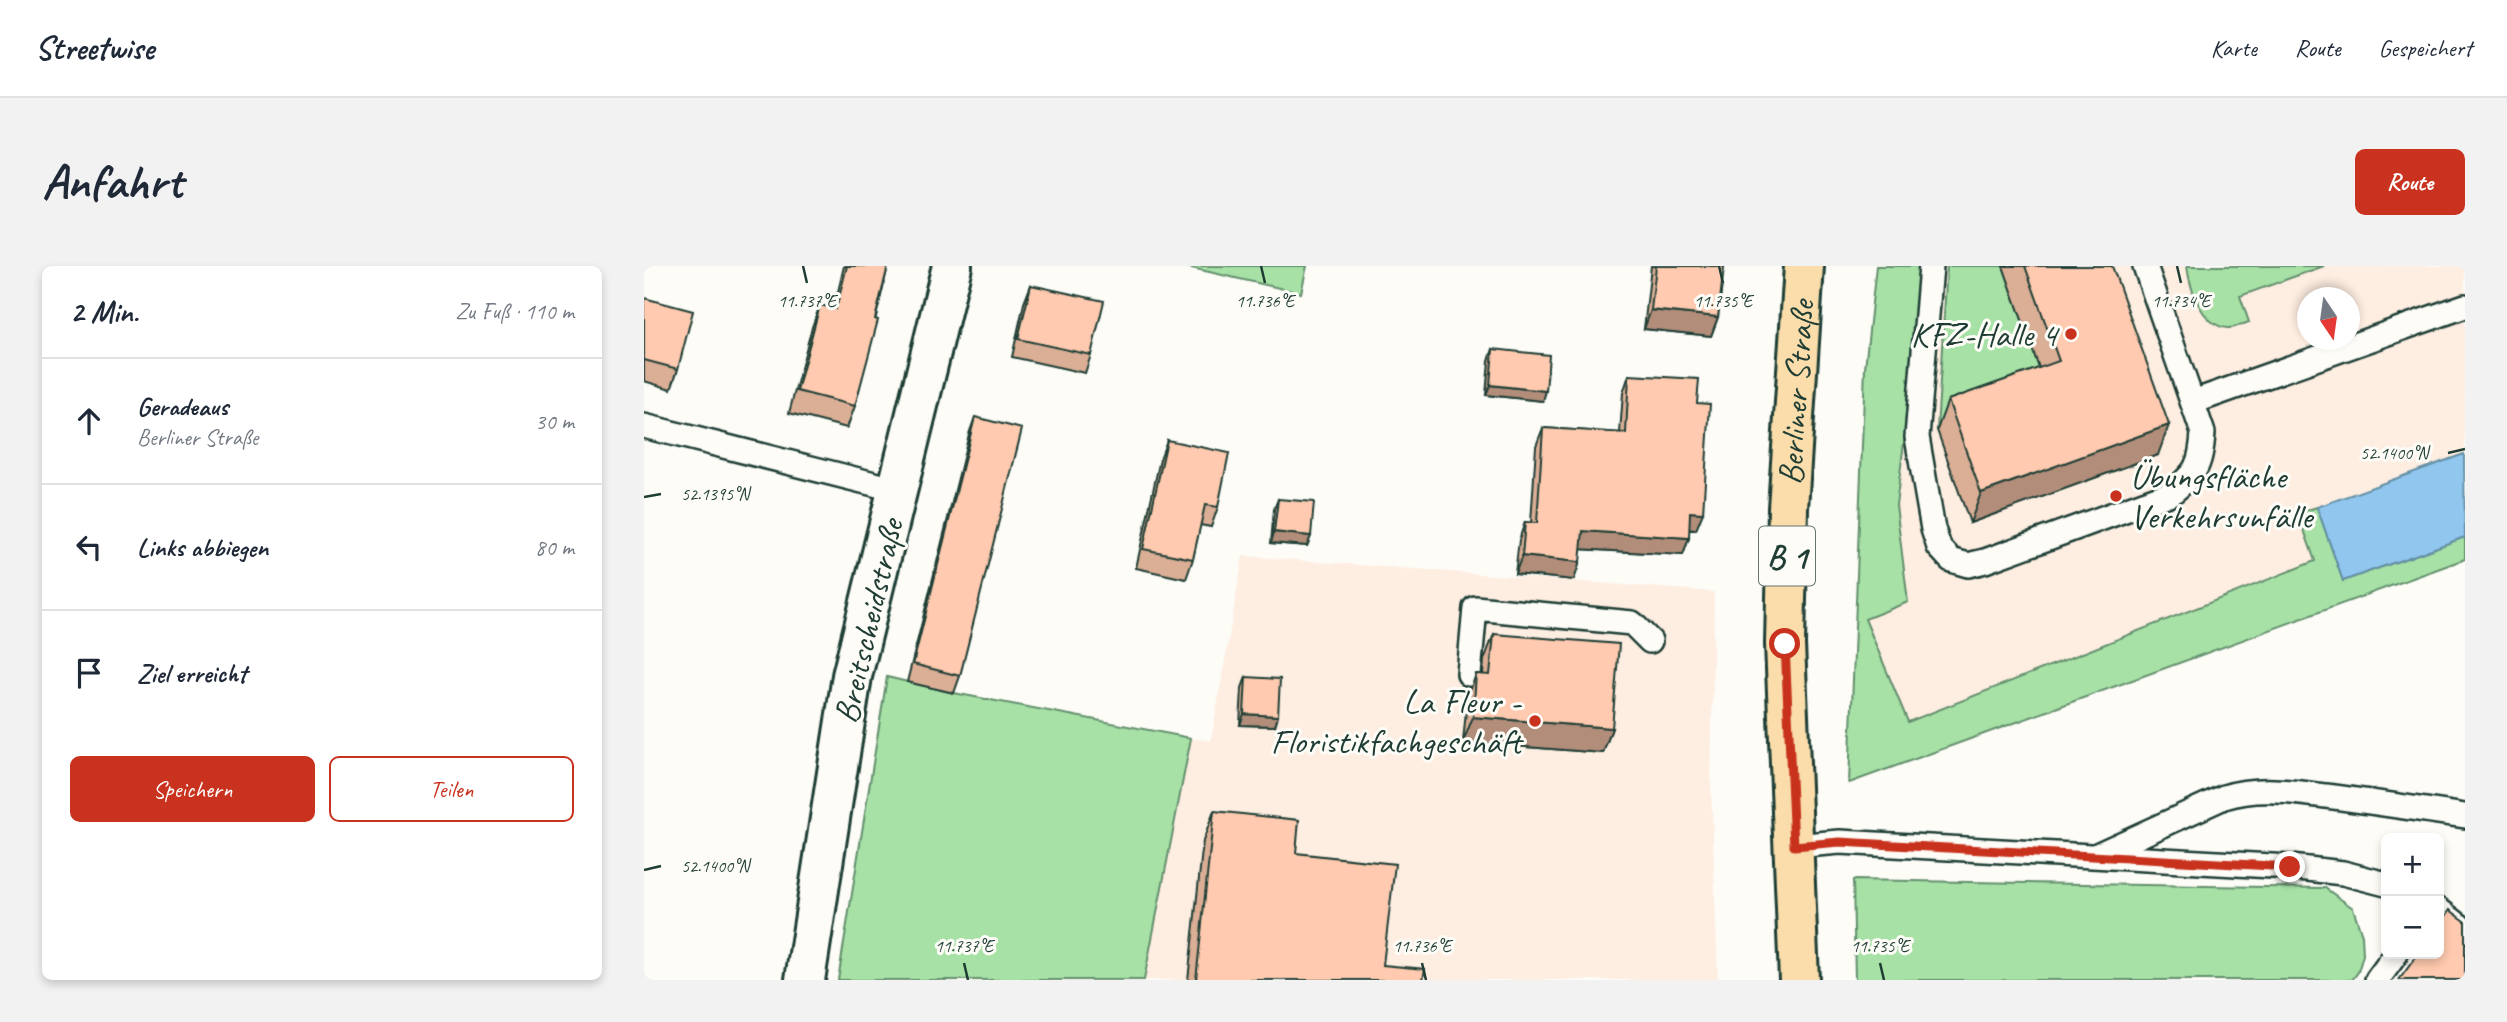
<!DOCTYPE html>
<html lang="de">
<head>
<meta charset="utf-8">
<style>
	body { margin:0; font-family:Caveat,sans-serif; background:#f2f2f3; color:#1f2937 }
	.controls { position:absolute; right:21px; bottom:21px; display:grid; overflow:hidden; border-radius:10px; box-shadow:0 4px 10px #0003 }
	.controls button { width:63px; height:63px; display:grid; place-items:center; padding:0; border:0; border-bottom:2px solid #e0e1e3; background:#fff; color:#1f2937; font:35px sans-serif }
	.compass { position:absolute; left:1653px; top:21px; width:63px; height:63px; border-radius:50%; background:#fff; box-shadow:0 4px 10px #0003; rotate:167deg }
	.stop { position:absolute; width:21px; height:21px; margin:-16px; border:5px solid #c8321e; border-radius:50%; background:#fff }
	.stop.end { background:#c8321e; border-color:#fff; box-shadow:0 2px 7px #0008 }
	.list { margin:0; padding:0; list-style:none }
	h2 { display:flex; justify-content:space-between; align-items:center; height:91px; margin:0; padding:0 28px; font-size:30px }
	h2 small { font-size:23px; font-weight:400; color:#747a83 }
	.list li { display:grid; grid-template-columns:46px 1fr auto; gap:21px; align-items:center; box-sizing:border-box; height:126px; padding:0 28px; border-top:2px solid #e0e1e3 }
	.list b { display:block; font-size:26px; white-space:nowrap }
	.list p { margin:0; font-size:23px; white-space:nowrap; color:#747a83 }
	.list em { font-size:23px; font-style:normal; color:#747a83 }
	.actions { display:flex; gap:14px; padding:21px 28px }
	.actions a { flex:1; padding:16px 0; border:2px solid #c8321e; border-radius:10px; text-align:center; font-size:24px; color:#c8321e }
	.actions .main { background:#c8321e; color:#fff }
	.icon { flex:none; width:38px; height:38px; fill:none; stroke:currentColor; stroke-width:2; stroke-linecap:round; stroke-linejoin:round }
	.map { position:relative; flex:none; width:1821px; height:714px; overflow:hidden; border-radius:10px }
	header { display:flex; align-items:center; gap:42px; box-sizing:border-box; height:98px; padding:0 35px; background:#fff; border-bottom:2px solid #e0e1e3 }
	header strong { font-size:33px }
	nav { display:flex; gap:38px; margin-inline-start:auto; font-size:24px }
	.intro { display:flex; align-items:center; justify-content:space-between; box-sizing:border-box; height:168px; padding:0 42px }
	h1 { margin:0; font-size:49px }
	.button { padding:18px 32px; border-radius:10px; background:#c8321e; color:#fff; font-size:24px; font-weight:700 }
	main { display:flex; gap:42px; padding:0 42px }
	aside { flex:1; background:#fff; border-radius:10px; box-shadow:0 4px 10px #0003 }
	.map>svg:first-child { display:block }
	.built { fill:#feede1; fill-rule:evenodd }
	.green { fill:#a7e1a6; stroke:#638f6d; stroke-width:2 }
	.water { fill:#91c6ef; stroke:#638fa4; stroke-width:2 }
	.lines { fill:none; stroke-linecap:round; stroke-linejoin:round }
	.service-casing { stroke:#1f3d34; stroke-width:28 }
	.minor-casing { stroke:#1f3d34; stroke-width:44 }
	.primary-casing { stroke:#1f3d34; stroke-width:44 }
	.service { stroke:#fdfcf7; stroke-width:23 }
	.minor { stroke:#fdfcf7; stroke-width:38 }
	.primary { stroke:#faddab; stroke-width:38 }
	.wall { fill:#dbae96; stroke:#1f3d34; stroke-width:2 }
	.shaded-wall { fill:#b28d7a; stroke:#1f3d34; stroke-width:2 }
	.building { fill:#ffcaaf; stroke:#1f3d34; stroke-width:2 }
	.route { stroke:#c8321e; stroke-width:9 }
	.ticks { fill:none; stroke:#1f3d34; stroke-width:2.5 }
	.poi-dot { fill:#c8321e; stroke:#fdfcf7; stroke-width:2.5 }
	.labels { text-anchor:middle; stroke-width:6; stroke-linejoin:round; paint-order:stroke }
	.shield { fill:#fdfcf7; stroke:#62766e; stroke-width:2 }
	.shield-label { font-size:33px; font-weight:bold; fill:#1f3d34 }
	.poi-label { font-size:35px; fill:#1f3d34; stroke:#fdfcf7; text-anchor:end }
	.street-label { font-size:35px; fill:#1f3d34; stroke:#fdfcf7 }
	.ticks-label { font-size:18px; text-anchor:middle; fill:#1f3d34; stroke:#fdfcf7; stroke-width:6; stroke-linejoin:round; paint-order:stroke }
</style>
</head>
<body>
<header>
<strong>Streetwise</strong>
<nav><a>Karte</a><a>Route</a><a>Gespeichert</a></nav>
</header>
<div class="intro"><h1>Anfahrt</h1><a class="button">Route</a></div>
<main>
<aside>
<h2>2 Min.<small>Zu Fuß · 110 m</small></h2>
<ul class="list">
<li><svg class="icon" aria-label="ahead" viewBox="0 0 24 24"><path d="M12 20V5M6 11l6-6 6 6"/></svg><div><b>Geradeaus</b><p>Berliner Straße</p></div><em>30 m</em></li>
<li><svg class="icon" aria-label="left" viewBox="0 0 24 24"><path d="M17 20v-9H6M10 6l-5 5 5 5"/></svg><div><b>Links abbiegen</b></div><em>80 m</em></li>
<li><svg class="icon" aria-label="arrive" viewBox="0 0 24 24"><path d="M6 21V4h12l-3 4 3 4H6"/></svg><div><b>Ziel erreicht</b></div></li>
</ul>
<div class="actions"><a class="main">Speichern</a><a>Teilen</a></div>
</aside>
<div class="map">
<svg width="1821" height="714" viewBox="0 0 1821 714">
	<rect width="100%" height="100%" fill="#fdfcf7"/>
	<filter id="ink" filterUnits="userSpaceOnUse"><feTurbulence type="fractalNoise" baseFrequency=".0143" numOctaves="2"/><feDisplacementMap in="SourceGraphic" scale="14" xChannelSelector="R" yChannelSelector="G"/><feConvolveMatrix kernelMatrix="1 2 1 2 8 2 1 2 1" color-interpolation-filters="sRGB"/></filter>
	<g filter="url(#ink)">
		<path class="built" d="M1232,0h589v293l-616,224 16,-415zM1664,32h42v42h-42z
			M599,290l471,36 -3,194 7,194h-574l47,-242 20,3z"/>
		<path class="green" d="M539,0h124l-6,27z
			M1232,0h44l-15,169 -9,70 12,97 -43,17 43,103 407,-161 -17,-48 19,-6 26,74 122,-44v22l-616,224 16,-415z
			M1303,0h56l50,141 -116,23z
			M1543,0h137l-84,30 9,26c-7,2 -15,7 -22,6 -26,-3 -37,-40 -40,-62z
			M243,411l67,16 237,45 -47,242h-306z
			M1209,614l472,8 28,20 9,27 1,20 -5,17 -6,8h-497z"/>
		<path class="water" d="M1820,188l1,83 -122,44 -26,-74z"/>
		<g class="lines">
			<g class="service-casing">
				<path id="service" d="M1287,0l-14,171 16,92 6,18 12,13 17,5 17,-4 186,-68c25,-20 30,-27 32,-60l-58,-167
					M1549,136l272,-96
					M0,160l254,64
					M825,408l6,-66 157,15 18,18
					M1150,580l46,-4 450,25 53,6 43,11
					M1453,589l127,-58c34,-11 67,-5 102,-1 46,6 93,13 139,20
					M1795,644l26,20
					M1733,714l19,-26"/>
			</g>
			<g class="minor-casing">
				<path id="minor" d="M161,714l47,-304 100,-410"/>
			</g>
			<g class="primary-casing">
				<g id="primary">
					<path id="s1" d="M1155,714l-14,-336 3,-136 16,-242"/>
				</g>
			</g>
			<use href="#service" class="service"/>
			<use href="#minor" class="minor"/>
			<use href="#primary" class="primary"/>
		</g>
		<path class="wall" d="M200,0h44l-33,140 -8,22 -58,-15 23,-86 8,-22 14,4z
			M1007,0h73l-6,51 -7,19 -67,-7z
			M1359,0h109l46,189 -188,68 -33,-93 11,-30 91,-32z
			M387,19l60,70 -6,18 -73,-16 12,-54z
			M0,32l34,71 -7,20 -27,-8z
			M849,83l50,52 -57,-6 3,-35z
			M985,109l68,28 -1,127h-7v8l-6,17 -102,-6 -7,31 -59,-6 4,-34 6,-18 6,1 5,-77 7,-18 77,5 3,-40z
			M331,151l-15,259 -6,17 -47,-11 62,-248z
			M523,174l51,67 -7,20 -11,-2 -7,34 -7,20 -50,-11 24,-109z
			M634,233l33,37 -4,10 -36,-3 3,-34z
			M850,368l118,94 -9,25 -140,-11 4,-42 9,-26h7l1,-14z
			M602,411l29,49 -35,-1 2,-37z
			M570,545l82,42 87,112 40,15h-235l15,-139z"/>
		<path class="shaded-wall" d="M1007,44l67,7 -7,19 -67,-7z
			M846,119l56,6 -3,10 -57,-6z
			M1525,159l-11,30 -188,68 11,-30z
			M1046,246l13,1 -7,17 -12,-1z
			M939,265l106,7 -6,17 -106,-6z
			M630,266l37,4 -4,10 -36,-3z
			M878,290l58,6 -6,18 -59,-6z
			M600,448l34,2 -3,10 -35,-1z
			M829,451l139,11 -9,25 -140,-11z"/>
		<path class="building" d="M203,0h41l-13,53 3,1 -23,86 -58,-15 23,-86 16,4z
			M1012,0h68l-6,51 -67,-7z
			M1381,0h87l57,159 -188,68 -33,-93 111,-39z
			M387,19l73,16 -13,54 -73,-16z
			M0,32l49,13 -15,58 -34,-9z
			M849,83l56,6 -3,36 -56,-6z
			M985,109l70,4 -2,24 13,1 -7,109 -13,-1 -1,26 -106,-7 -3,31 -58,-6 3,-34 12,1 6,-95 83,5z
			M331,151l47,12 -62,247 -47,-12z
			M523,174l62,13 -11,54 -13,-2 -12,54 -50,-10z
			M634,233l36,3 -3,34 -37,-4z
			M850,368l125,10 -7,84 -139,-11 3,-43 14,1z
			M602,411l34,2 -2,37 -34,-2z
			M570,545l85,9 -3,33 99,11 -12,101 42,4 -2,11h-227z
			M1806,644l15,11v59h-66l19,-26h21v-28z"/>
	</g>
	<g class="lines" filter="url(#ink)">
		<path class="route" d="M1141,378l9,202 46,-4 450,25"/>
	</g>
	<path class="ticks" d="M159,0l4,17M617,0l4,17M1075,0l4,17M1533,0l4,17M1804,187l17,-4M0,231l17,-3M0,604l17,-4M320,697l4,17M778,697l4,17M1236,697l4,17"/>
	<g class="poi-dot">
		<circle cx="1427" cy="68" r="7"/>
		<circle cx="1472" cy="230" r="7"/>
		<circle cx="891" cy="455" r="7"/>
	</g>
	<g class="labels">
		<rect class="shield" x="1115" y="260.5" width="56" height="59" rx="5"/>
		<g class="shield-label">
			<text x="1143" y="302">B 1</text>
		</g>
		<g class="poi-label">
			<text x="1413" y="80">KFZ-Halle 4</text>
			<text x="1486" y="222" text-anchor="start">Übungsfläche<tspan x="1486" dy="40">Verkehrsunfälle</tspan></text>
			<text x="877" y="447">La Fleur -<tspan x="877" dy="40">Floristikfachgeschäft</tspan></text>
		</g>
		<g class="street-label">
			<text dy="12" stroke="none"><textPath href="#s1" startOffset="588">Berliner Straße</textPath></text>
			<text transform="translate(224 355) rotate(-77)" y="12">Breitscheidstraße</text>
		</g>
	</g>
	<g class="ticks-label">
		<text x="163" y="41">11.737°E</text>
		<text x="621" y="41">11.736°E</text>
		<text x="1079" y="41">11.735°E</text>
		<text x="1537" y="41">11.734°E</text>
		<text x="1750" y="193">52.1400°N</text>
		<text x="71" y="234">52.1395°N</text>
		<text x="71" y="606">52.1400°N</text>
		<text x="320" y="686">11.737°E</text>
		<text x="778" y="686">11.736°E</text>
		<text x="1236" y="686">11.735°E</text>
	</g>
</svg>
<div class="controls">
<button>+</button>
<button>−</button>
</div>
<svg class="compass" viewBox="-18 -18 36 36"><path d="M0-13l5 13h-10z" fill="#e53935"/><path d="M0 13l5-13h-10z" fill="#747a83"/></svg>
<div class="stop" style="left:1141px;top:378px"></div>
<div class="stop end" style="left:1646px;top:601px"></div>
</div>
</main>
</body>
</html>
